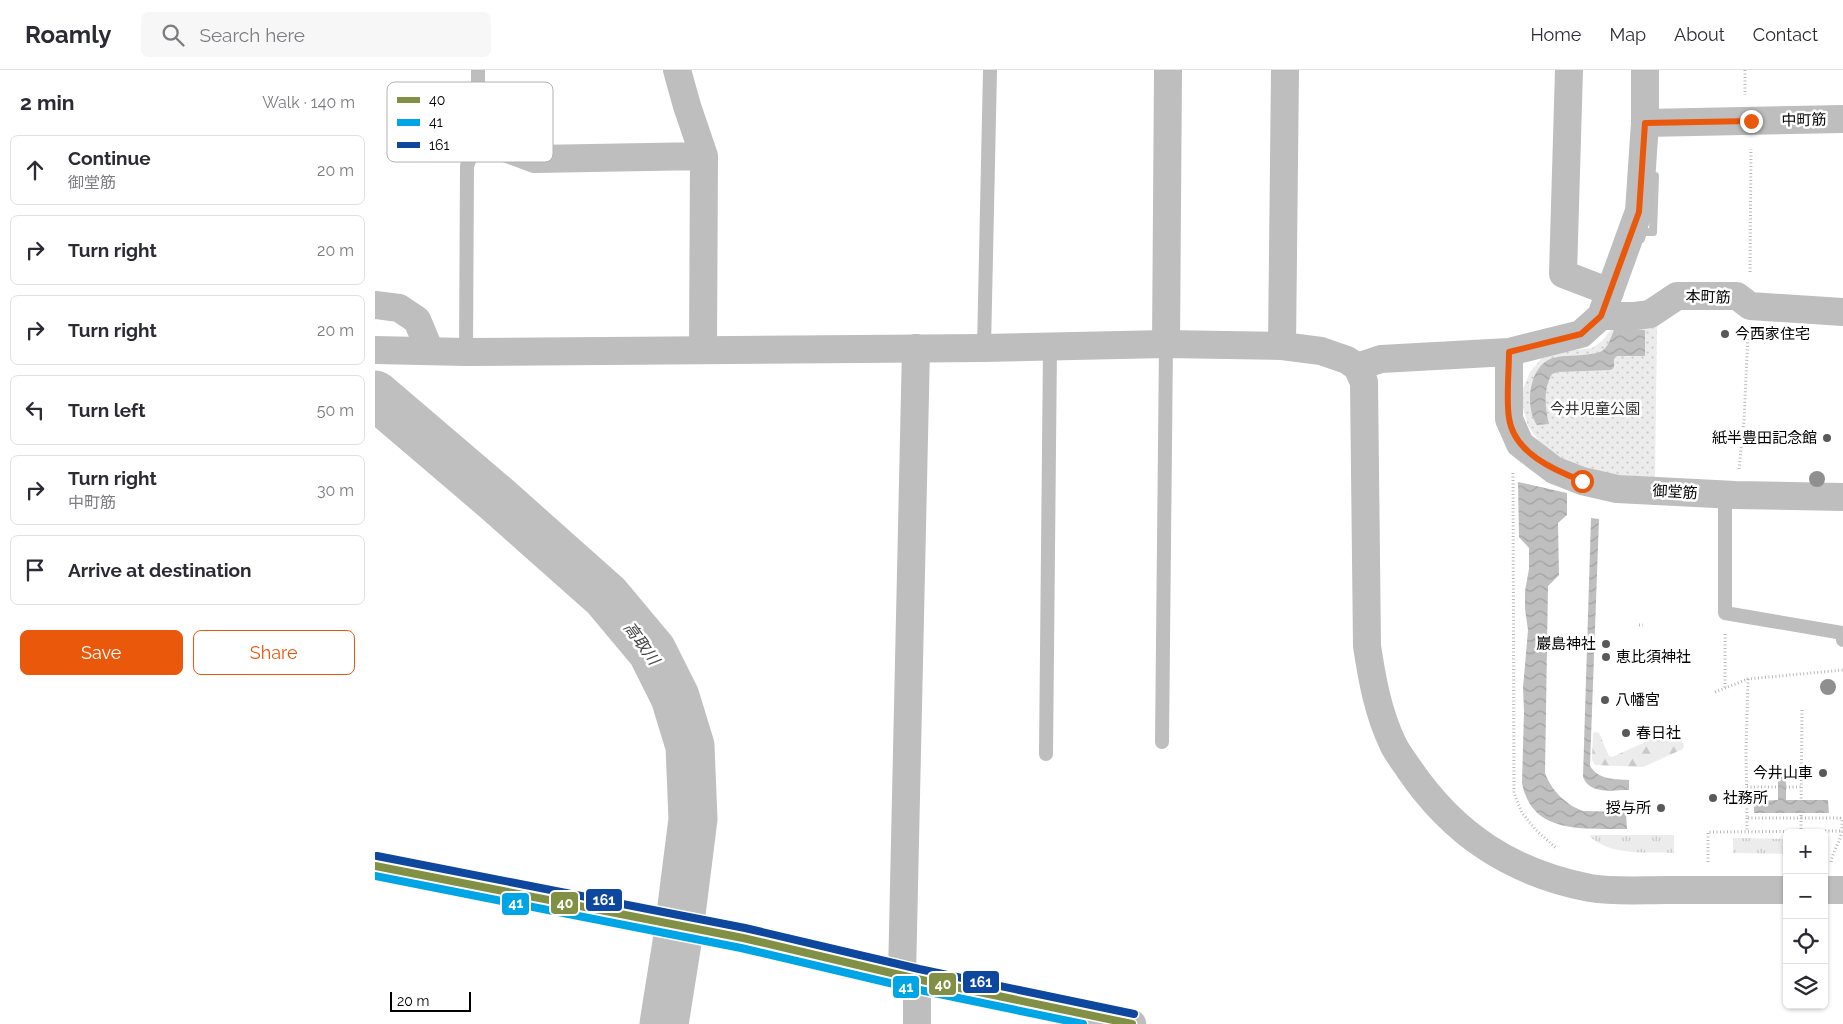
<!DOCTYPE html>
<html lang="en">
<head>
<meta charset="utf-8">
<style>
	body { margin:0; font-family:Raleway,"Noto Sans JP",sans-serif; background:#f7f7f7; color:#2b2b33 }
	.controls { position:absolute; right:15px; bottom:15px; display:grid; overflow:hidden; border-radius:8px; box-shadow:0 1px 4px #0004 }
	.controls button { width:45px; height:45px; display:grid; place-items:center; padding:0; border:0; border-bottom:1px solid #e1e1e2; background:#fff; color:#2b2b33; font:25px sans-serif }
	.scale { position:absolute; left:15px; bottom:12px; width:81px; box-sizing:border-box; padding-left:5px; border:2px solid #000; border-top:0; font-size:14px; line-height:18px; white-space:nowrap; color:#000; -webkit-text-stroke:4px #fff; paint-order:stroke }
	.stop { position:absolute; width:15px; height:15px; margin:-11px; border:4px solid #ea580c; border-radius:50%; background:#fff }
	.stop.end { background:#ea580c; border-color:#fff; box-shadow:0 1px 5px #0008 }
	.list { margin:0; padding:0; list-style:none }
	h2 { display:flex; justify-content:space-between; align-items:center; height:65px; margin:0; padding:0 20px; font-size:21px }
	h2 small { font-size:16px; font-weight:400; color:#7c7c81 }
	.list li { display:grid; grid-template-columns:32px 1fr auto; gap:15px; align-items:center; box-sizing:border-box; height:70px; margin:0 10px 10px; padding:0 10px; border:1px solid #e1e1e2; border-radius:8px }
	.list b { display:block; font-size:19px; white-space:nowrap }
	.list p { margin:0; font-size:16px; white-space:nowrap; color:#7c7c81 }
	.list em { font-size:16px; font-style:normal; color:#7c7c81 }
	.actions { display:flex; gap:10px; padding:15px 20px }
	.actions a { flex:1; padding:11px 0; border:1px solid #ea580c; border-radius:8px; text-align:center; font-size:18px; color:#ea580c }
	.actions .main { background:#ea580c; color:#fff }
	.icon { flex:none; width:28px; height:28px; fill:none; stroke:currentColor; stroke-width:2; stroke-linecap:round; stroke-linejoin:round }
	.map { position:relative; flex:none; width:1468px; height:954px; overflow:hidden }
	header { display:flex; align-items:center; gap:30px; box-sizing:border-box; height:70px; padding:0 25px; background:#fff; border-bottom:1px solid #e1e1e2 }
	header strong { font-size:24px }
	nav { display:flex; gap:28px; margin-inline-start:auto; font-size:18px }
	.search { width:350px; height:45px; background:#f7f7f7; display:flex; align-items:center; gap:12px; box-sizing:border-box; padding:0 18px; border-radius:8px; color:#7c7c81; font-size:19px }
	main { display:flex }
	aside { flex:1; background:#fff }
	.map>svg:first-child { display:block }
	.grass { fill:url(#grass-tufts) }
	.forest { fill:url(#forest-firs) }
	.park { fill:url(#park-dots) }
	.water { fill:url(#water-waves) }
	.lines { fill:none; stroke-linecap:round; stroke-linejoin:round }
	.stream { stroke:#bfbfbf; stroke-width:8 }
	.river { stroke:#bfbfbf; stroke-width:49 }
	.trunk-casing { stroke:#dbdbdb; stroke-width:29 }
	.path { stroke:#b9b9b9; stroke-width:3; stroke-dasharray:1 2.5; stroke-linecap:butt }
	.service { stroke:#bebebe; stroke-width:14 }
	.minor { stroke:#bebebe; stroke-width:28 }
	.tertiary { stroke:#bebebe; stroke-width:28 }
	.trunk { stroke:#bebebe; stroke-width:28 }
	.bus-1-casing { stroke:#fff; stroke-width:11 }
	.bus-2-casing { stroke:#fff; stroke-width:11 }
	.bus-3-casing { stroke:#fff; stroke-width:11 }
	.bus-1 { stroke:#829046; stroke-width:8 }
	.bus-2 { stroke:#00a5e6; stroke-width:8 }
	.bus-3 { stroke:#0e479e; stroke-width:8 }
	.tree { fill:#8f8f8f }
	.route { stroke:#ea580c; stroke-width:6 }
	.poi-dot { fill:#595959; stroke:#fff; stroke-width:2 }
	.labels { text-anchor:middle; stroke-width:5; stroke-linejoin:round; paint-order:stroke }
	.street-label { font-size:15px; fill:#000; stroke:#fff }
	.poi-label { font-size:15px; fill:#000; stroke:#fff; text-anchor:start }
	.park-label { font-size:15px; fill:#333; stroke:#fff }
	.water-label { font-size:16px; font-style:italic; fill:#444; stroke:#fff }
	.key { fill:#fff; stroke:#b2b2b2; stroke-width:1 }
	.key-label { font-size:14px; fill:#000 }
	.line-badge { stroke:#fff; stroke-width:2 }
	.badge-label { font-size:14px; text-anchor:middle; font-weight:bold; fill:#fff }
</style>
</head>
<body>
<header>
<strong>Roamly</strong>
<div class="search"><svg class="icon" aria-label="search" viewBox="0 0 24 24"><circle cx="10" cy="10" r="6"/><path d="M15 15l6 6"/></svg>Search here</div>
<nav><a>Home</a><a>Map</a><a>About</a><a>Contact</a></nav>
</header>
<main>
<aside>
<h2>2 min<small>Walk · 140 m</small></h2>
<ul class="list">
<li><svg class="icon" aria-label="ahead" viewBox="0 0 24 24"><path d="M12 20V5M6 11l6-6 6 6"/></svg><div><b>Continue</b><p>御堂筋</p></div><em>20 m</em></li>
<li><svg class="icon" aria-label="right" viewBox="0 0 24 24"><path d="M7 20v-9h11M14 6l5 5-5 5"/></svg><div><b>Turn right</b></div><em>20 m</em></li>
<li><svg class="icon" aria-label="right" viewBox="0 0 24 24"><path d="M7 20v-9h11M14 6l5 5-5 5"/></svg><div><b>Turn right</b></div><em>20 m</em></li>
<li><svg class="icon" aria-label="left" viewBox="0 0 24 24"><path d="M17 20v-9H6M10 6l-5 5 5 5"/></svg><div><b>Turn left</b></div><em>50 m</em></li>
<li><svg class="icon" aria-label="right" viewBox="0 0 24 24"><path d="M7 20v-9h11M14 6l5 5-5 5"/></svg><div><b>Turn right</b><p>中町筋</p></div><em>30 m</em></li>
<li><svg class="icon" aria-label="arrive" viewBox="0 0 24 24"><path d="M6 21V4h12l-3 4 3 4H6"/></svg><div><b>Arrive at destination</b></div></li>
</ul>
<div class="actions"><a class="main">Save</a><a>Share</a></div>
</aside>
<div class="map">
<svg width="1468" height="954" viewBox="0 0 1468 954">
	<defs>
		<pattern id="grass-tufts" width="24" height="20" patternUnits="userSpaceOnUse" patternTransform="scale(1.25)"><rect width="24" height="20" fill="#ececec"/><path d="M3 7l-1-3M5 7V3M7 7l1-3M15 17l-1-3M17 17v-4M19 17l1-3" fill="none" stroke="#c9c9c9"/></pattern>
		<pattern id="forest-firs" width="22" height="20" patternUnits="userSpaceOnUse" patternTransform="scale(1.25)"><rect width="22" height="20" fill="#ececec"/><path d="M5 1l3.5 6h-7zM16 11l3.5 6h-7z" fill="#c9c9c9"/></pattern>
		<pattern id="park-dots" width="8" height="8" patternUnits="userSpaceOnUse" patternTransform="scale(1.25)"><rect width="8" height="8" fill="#ececec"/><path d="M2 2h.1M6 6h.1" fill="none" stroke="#c9c9c9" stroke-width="1.8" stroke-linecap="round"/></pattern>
		<pattern id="water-waves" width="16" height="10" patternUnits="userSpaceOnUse" patternTransform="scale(1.25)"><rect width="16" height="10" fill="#bfbfbf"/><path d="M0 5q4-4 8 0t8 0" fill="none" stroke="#a2a2a2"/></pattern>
	</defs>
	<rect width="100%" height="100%" fill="#fff"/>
	<path class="grass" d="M1216,765h83v18c-29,-1 -61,3 -84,-16z
		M1358,768l54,1v15l-54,-1z"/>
	<path class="forest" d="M1296,654l3,1 10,21 -1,3 -40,18 -48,-2 -3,-5 1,-27 3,-1 3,1 10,23 3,1 40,-18 -1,-3 1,-3z"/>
	<path class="park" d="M1240,255h42l-2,153 -45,-1 -45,-12 -24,-21 -13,-18 -5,-18v-19l7,-17 11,-13 16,-7 35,-4 10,-7z"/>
	<path class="water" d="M1239,260h31v26h-28l-3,3v8l-3,3 -53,2 -6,2c-9,15 -7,34 -3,50l-12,1c-13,-18 -8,-60 16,-67 15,-4 32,-1 47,-6 8,-3 11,-15 14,-22z
		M1143,412l49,11v22l-9,8 1,52 -11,11 -3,187c6,17 21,32 38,38l43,1 1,17c-42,-1 -95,7 -105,-46l2,-72 -1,-23 5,-58 -3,-21v-18l4,-22v-21l-10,-11z
		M1216,448l8,1 -9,247c9,14 24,13 39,14v10c-16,0 -39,5 -46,-13z
		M1388,699h23v31h42l1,13h-75v-12l24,-1v-24h-15z"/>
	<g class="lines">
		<path class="stream" d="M1266,169l2,-7h10l2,-56"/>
		<path class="river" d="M0,325l123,105 108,96 46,55 23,46 15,49 3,73 -14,111 -15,94"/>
		<g class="trunk-casing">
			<path id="trunk" d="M0,796l368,72 174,41 215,45"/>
		</g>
		<path class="path" d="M1370,0v25
			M1375,202l1,-123
			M1364,399l5,-49 4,-86
			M1138,403l1,320 8,20 14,17 21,19
			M1264,555h4
			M1350,564v54
			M1264,588h4
			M1373,609l-2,71 1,68h54v13
			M1340,622l33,-13 95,-9
			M1427,640l-1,108h39l2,1v12
			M1372,717h54
			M1372,748v13
			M1333,792v-30l134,-1c-2,11 -9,20 -11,31"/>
		<path class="service" d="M609,278l6,-278
			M91,282l1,-186 11,-28v-68
			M1350,424v119l118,20v7
			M787,672l4,-398
			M671,684l4,-407"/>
		<path class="minor" d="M302,0l10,36 17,50 -1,194
			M1194,0l-6,204 47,18
			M1270,53l198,-4
			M103,68l57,21 169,-3
			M0,235l24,3 18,12 13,31
			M1226,246h34l15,-2 27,-18h60l13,10 93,6
			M791,274l2,-274
			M907,276l3,-276
			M1134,282v67l11,25 34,26 28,11 35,8 118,6 108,2
			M982,297l24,-8 128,-7 72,-18 20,-18 38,-105 6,-88v-53
			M527,906l14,-628
			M542,909v45"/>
		<path class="tertiary" d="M0,280l91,2 518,-4 182,-4 116,2 39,5 26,9 10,7 7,15 3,264c5,33 11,67 26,98 4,9 11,17 16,25 45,66 103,104 181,119 25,4 51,2 76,2 40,0 80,0 121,0
			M1449,820h19"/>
		<use href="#trunk" class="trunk"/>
		<g class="bus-1-casing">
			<path id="bus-1" d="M0,796l368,72 174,41 215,45"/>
		</g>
		<g class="bus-2-casing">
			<path id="bus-2" d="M0,806l366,72 174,41 168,35"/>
		</g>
		<g class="bus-3-casing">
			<path id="bus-3" d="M2,786l368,72 174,41 215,45"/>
		</g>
		<use href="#bus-1" class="bus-1"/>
		<use href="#bus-2" class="bus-2"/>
		<use href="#bus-3" class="bus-3"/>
	</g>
	<g class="tree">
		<circle cx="1442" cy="409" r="8"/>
		<circle cx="1453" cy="617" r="8"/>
	</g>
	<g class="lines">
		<path class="route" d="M1207,411c-28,-11 -68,-28 -73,-63 -3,-18 0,-47 0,-66l72,-18 20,-18 38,-104 6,-89 106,-2"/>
	</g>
	<g class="poi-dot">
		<circle cx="1350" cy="264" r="5"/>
		<circle cx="1452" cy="368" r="5"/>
		<circle cx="1231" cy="574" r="5"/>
		<circle cx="1231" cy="587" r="5"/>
		<circle cx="1230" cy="630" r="5"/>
		<circle cx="1251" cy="663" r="5"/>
		<circle cx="1448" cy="703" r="5"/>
		<circle cx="1338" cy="728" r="5"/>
		<circle cx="1286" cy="738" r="5"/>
	</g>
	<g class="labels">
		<g class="street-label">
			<text transform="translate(1429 50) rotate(-1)" y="5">中町筋</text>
			<text transform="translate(1333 227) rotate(1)" y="5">本町筋</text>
			<text transform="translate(1300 422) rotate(3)" y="5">御堂筋</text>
		</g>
		<g class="poi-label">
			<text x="1360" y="269">今西家住宅</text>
			<text x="1442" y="373" text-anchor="end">紙半豊田記念館</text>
			<text x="1221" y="579" text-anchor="end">巖島神社</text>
			<text x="1241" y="592">恵比須神社</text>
			<text x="1240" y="635">八幡宮</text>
			<text x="1261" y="668">春日社</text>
			<text x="1438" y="708" text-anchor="end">今井山車</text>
			<text x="1348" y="733">社務所</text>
			<text x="1276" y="743" text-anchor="end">授与所</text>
		</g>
		<g class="park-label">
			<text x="1220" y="344">今井児童公園</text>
		</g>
		<g class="water-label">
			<text transform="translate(267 573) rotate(54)" y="6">高取川</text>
		</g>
	</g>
	<rect x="12" y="12" width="166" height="80" rx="8" class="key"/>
	<rect x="22" y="27" width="23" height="6" fill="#829046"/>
	<rect x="22" y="49" width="23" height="7" fill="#00a5e6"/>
	<rect x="22" y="72" width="23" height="6" fill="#0e479e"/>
	<g class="key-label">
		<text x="54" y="35">40</text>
		<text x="54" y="57">41</text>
		<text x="54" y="80">161</text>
	</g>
	<g class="line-badge">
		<rect x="210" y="818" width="38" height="24" rx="5" fill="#0e479e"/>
		<rect x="175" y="821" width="29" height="24" rx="5" fill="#829046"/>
		<rect x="126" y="822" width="29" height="24" rx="5" fill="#00a5e6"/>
		<rect x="587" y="900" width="38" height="24" rx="5" fill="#0e479e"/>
		<rect x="553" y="902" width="29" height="24" rx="5" fill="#829046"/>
		<rect x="517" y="905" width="28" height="24" rx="5" fill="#00a5e6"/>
	</g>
	<g class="badge-label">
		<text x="229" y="835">161</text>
		<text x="190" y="838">40</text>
		<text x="141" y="838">41</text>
		<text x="606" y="917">161</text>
		<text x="568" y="919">40</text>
		<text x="531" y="922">41</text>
	</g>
</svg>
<div class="controls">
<button>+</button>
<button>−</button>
<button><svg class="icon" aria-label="locate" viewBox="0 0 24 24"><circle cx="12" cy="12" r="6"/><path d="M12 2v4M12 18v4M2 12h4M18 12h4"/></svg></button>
<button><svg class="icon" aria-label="layers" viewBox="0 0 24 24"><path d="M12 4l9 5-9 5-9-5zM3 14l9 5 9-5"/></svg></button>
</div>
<div class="scale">20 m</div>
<div class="stop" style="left:1207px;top:411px"></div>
<div class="stop end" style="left:1376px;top:51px"></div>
</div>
</main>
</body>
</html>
